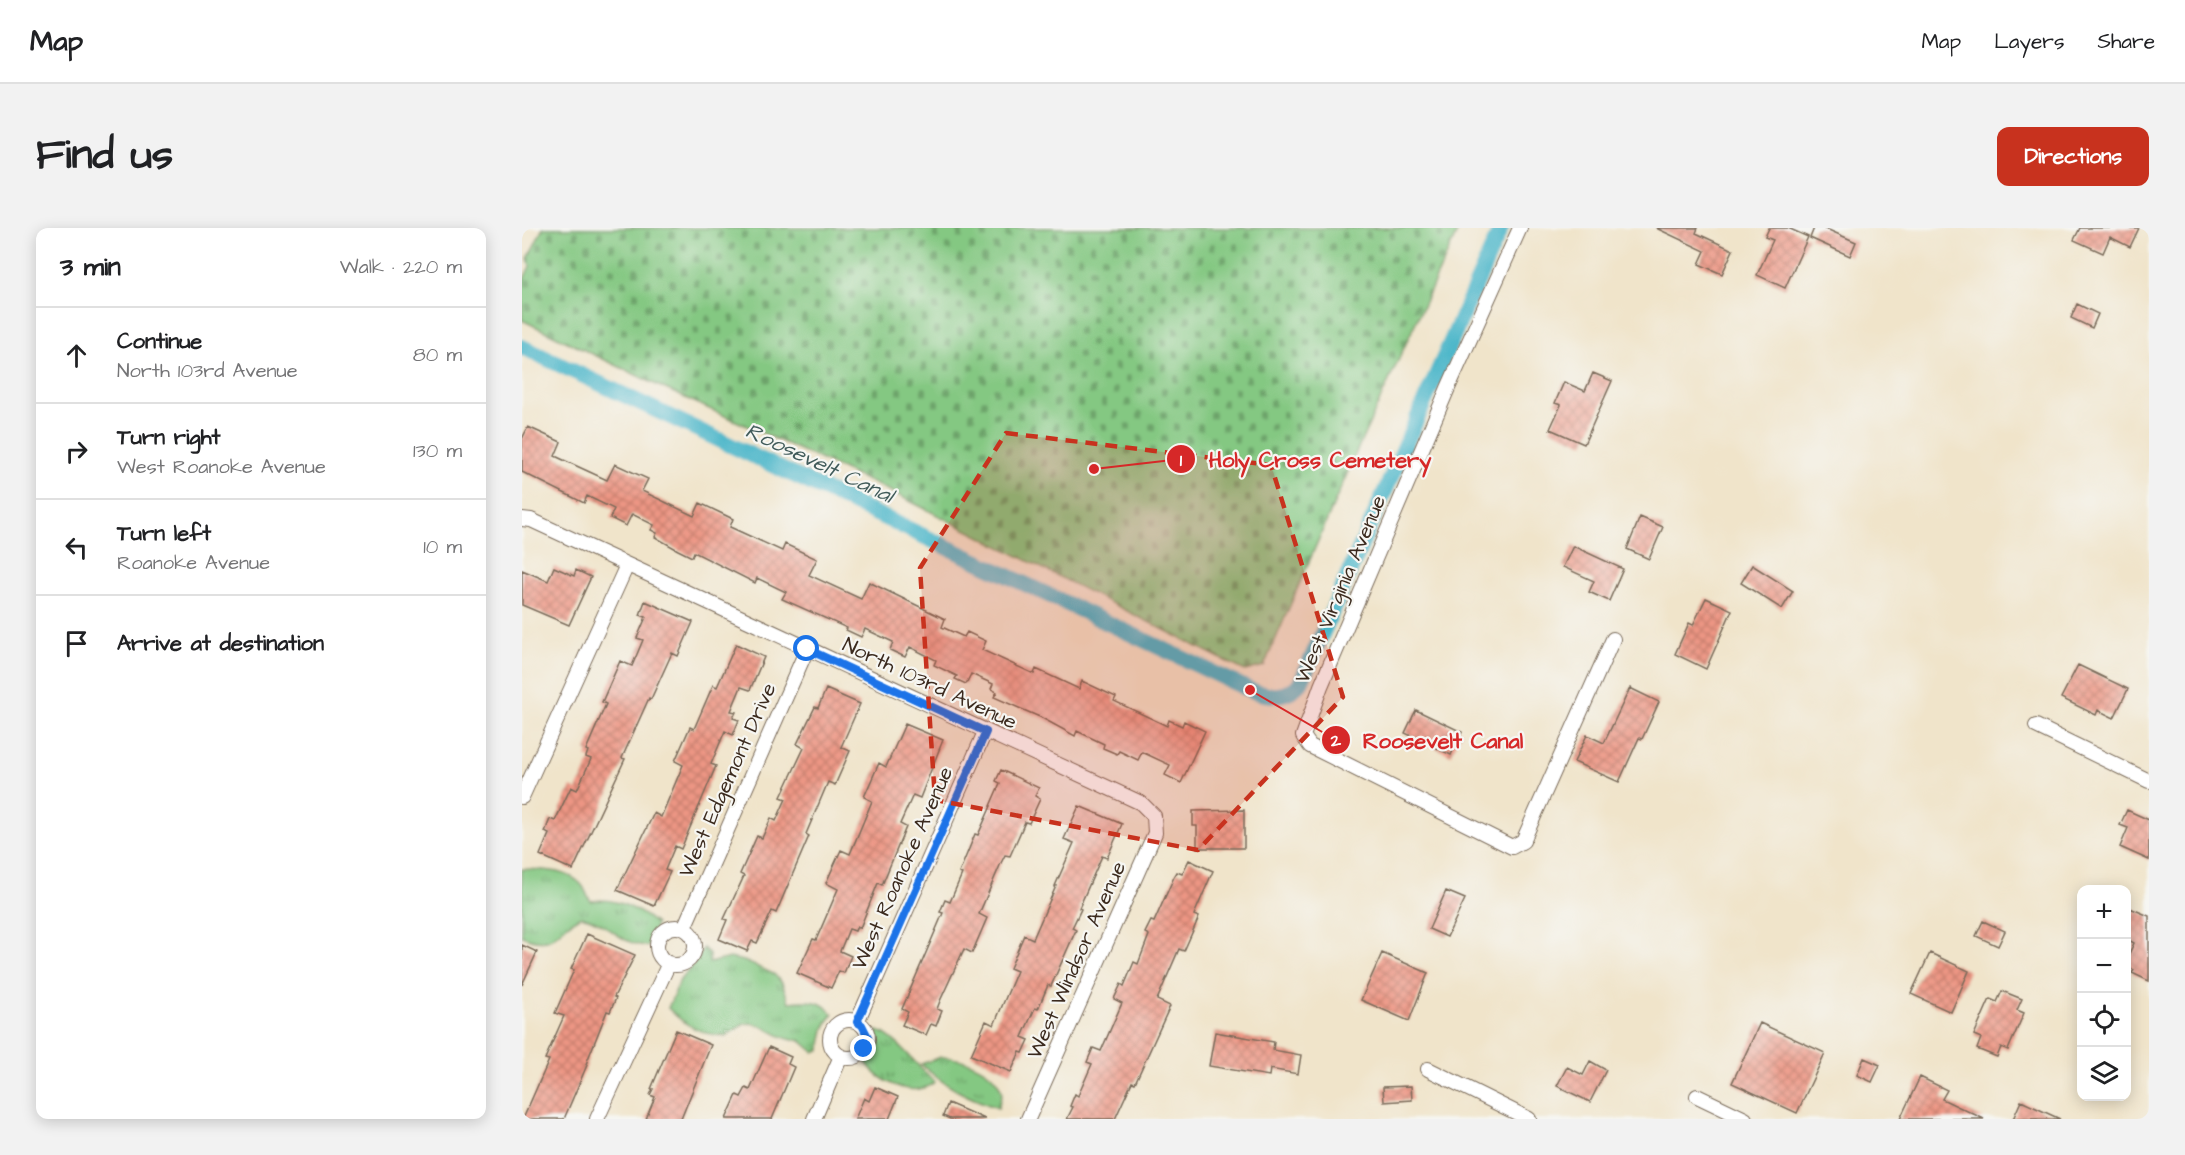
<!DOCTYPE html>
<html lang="en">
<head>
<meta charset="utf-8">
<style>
	body { margin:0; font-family:"Architects Daughter",sans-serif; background:#f2f2f2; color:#202124 }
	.controls { position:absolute; right:18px; bottom:18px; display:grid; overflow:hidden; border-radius:12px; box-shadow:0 3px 15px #0003 }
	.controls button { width:54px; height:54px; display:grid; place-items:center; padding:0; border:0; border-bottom:2px solid #e0e0e0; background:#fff; color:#202124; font:30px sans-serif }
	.stop { position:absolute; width:18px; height:18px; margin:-14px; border:4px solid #1a73e8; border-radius:50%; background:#fff }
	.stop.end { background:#1a73e8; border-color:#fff; box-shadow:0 2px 6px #0008 }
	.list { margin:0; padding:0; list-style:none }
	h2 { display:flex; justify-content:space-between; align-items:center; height:78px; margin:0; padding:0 24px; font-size:26px }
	h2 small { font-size:20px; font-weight:400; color:#757577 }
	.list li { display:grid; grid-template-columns:39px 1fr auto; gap:18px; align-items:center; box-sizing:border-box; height:96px; padding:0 24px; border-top:2px solid #e0e0e0 }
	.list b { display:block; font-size:22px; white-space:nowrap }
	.list p { margin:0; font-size:20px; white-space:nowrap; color:#757577 }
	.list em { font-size:20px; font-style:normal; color:#757577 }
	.icon { flex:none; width:33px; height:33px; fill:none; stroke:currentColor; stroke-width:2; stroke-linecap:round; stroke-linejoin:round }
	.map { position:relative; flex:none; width:1627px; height:891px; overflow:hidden; border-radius:12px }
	header { display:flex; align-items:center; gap:36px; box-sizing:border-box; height:84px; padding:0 30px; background:#fff; border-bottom:2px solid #e0e0e0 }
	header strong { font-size:28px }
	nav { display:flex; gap:33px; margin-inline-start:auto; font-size:21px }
	.intro { display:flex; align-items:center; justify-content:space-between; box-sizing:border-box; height:144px; padding:0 36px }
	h1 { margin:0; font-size:42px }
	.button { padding:15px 27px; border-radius:12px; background:#c8321e; color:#fff; font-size:21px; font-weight:700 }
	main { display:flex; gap:36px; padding:0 36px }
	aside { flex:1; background:#fff; border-radius:12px; box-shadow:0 3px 15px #0003 }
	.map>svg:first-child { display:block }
	.grass { fill:url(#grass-tufts); stroke:#607950; stroke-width:1.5 }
	.cemetery { fill:url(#cemetery-stones); stroke:#607950; stroke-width:1.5 }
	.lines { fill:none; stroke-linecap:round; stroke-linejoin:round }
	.canal { stroke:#4bb6c9; stroke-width:16 }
	.building { fill:url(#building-cross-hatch) }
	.street-casing { stroke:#7a6b5a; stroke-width:16 }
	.street { stroke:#fff; stroke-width:14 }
	.route { stroke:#1a73e8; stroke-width:8 }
	.marked { fill:#c8321e; fill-opacity:0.2; stroke:#c8321e; stroke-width:4.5; stroke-dasharray:12 8; stroke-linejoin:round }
	.labels { text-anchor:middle; stroke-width:4.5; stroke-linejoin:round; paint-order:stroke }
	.street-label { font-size:21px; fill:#3b2a1e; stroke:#f6f6f2 }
	.water-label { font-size:22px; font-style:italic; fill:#415b5a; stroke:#f6f6f2 }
	.leader { fill:none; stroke:#d62828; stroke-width:2 }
	.callout-dot { fill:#d62828; stroke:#f6f6f2; stroke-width:2 }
	.mark-label { font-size:18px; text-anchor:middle; font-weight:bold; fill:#fff }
	.callout-label { font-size:22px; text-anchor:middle; font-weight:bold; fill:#d62828; stroke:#f6f6f2; stroke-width:4.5; stroke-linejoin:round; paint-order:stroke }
</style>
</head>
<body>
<header>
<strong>Map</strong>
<nav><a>Map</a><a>Layers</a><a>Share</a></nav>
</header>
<div class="intro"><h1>Find us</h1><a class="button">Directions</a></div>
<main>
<aside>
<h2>3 min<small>Walk · 220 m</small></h2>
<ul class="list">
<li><svg class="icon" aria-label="ahead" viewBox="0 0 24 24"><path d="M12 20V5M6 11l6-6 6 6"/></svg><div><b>Continue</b><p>North 103rd Avenue</p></div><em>80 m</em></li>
<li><svg class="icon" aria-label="right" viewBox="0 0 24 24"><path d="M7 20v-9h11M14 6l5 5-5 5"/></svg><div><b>Turn right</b><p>West Roanoke Avenue</p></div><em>130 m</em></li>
<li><svg class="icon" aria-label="left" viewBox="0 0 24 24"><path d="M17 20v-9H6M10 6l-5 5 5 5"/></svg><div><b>Turn left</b><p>Roanoke Avenue</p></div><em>10 m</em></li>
<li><svg class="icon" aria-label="arrive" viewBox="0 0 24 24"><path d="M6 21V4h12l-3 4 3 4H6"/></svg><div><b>Arrive at destination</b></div></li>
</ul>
</aside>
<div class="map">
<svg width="1627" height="891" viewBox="0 0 1627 891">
	<defs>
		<pattern id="grass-tufts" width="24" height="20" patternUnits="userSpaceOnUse" patternTransform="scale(1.5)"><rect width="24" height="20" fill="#84c882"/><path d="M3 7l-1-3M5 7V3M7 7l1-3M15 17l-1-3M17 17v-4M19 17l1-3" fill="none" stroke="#6da36a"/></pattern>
		<pattern id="cemetery-stones" width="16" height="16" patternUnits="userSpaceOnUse" patternTransform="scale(1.5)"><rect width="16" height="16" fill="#84c882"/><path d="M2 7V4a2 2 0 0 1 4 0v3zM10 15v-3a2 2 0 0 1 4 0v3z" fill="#6da36a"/></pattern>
		<pattern id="building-cross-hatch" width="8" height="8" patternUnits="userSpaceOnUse" patternTransform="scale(1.5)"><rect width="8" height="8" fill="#ed9684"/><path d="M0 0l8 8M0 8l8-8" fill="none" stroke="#c17b6b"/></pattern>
	</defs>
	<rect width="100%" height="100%" fill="#f6f6f2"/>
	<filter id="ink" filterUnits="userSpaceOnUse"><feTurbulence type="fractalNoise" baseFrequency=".0167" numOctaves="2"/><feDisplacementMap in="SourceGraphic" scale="12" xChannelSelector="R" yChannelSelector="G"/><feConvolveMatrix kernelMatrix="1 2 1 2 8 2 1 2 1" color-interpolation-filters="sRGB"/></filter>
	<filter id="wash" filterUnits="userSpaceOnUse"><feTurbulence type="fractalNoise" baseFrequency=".008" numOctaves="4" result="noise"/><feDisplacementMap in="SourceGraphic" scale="24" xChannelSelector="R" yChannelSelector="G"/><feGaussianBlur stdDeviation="1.35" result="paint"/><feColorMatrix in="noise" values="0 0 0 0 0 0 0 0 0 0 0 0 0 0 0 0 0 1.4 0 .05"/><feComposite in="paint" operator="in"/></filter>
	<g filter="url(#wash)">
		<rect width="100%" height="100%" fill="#f0e4ca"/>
		<path class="grass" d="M0,641c20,1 45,0 59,15 5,5 5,12 10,17 25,-4 46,7 65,23l-8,22c-29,-1 -38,-24 -67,-30 -25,12 -24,34 -59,20z
			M181,720l6,6v9l21,-5 14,3 30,13 8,9 7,19c18,-2 34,-3 44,13 -11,11 -10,22 -13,35l-6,2 -14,-12c-19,3 -39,-21 -55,-16 -7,2 -13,9 -20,12 -23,-1 -42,-12 -57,-28l12,-28 18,-21z
			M355,803c17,3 43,39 58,51 -23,18 -56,0 -70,-21l10,-15z
			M419,829c24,1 53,11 61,35l-4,16c-30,-10 -54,-22 -77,-44z"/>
		<path class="cemetery" d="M21,0h916l-100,218 -95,220 -19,5 -355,-180 -229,-104 -139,-67v-37l8,-17 -2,-8z"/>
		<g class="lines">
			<path class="canal" d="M0,119l728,343c20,7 37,9 51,-8l200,-454"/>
		</g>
		<g id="blocks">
			<path class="building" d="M1134,0h42l-2,5 37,17 -11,24 -23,-10 6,-13z
				M1247,0h19l20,9 -23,51 -28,-13 16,-35 -8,-3z
				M1292,0h10l32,14 -6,14 -40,-18z
				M1558,0h59l-9,19 -20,-10 -7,16 -29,-13z
				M1555,76l21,10 -6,14 -21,-10z
				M1071,145l19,8 -28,63 -34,-15 11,-24 -6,-2 9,-21 21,9z
				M6,199l33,15 -6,14 52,24 8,-16 33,15 -6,12 52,25 6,-13 33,16 -3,8 52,24 3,-7 32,15 -8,16 52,24 8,-17 76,37 -3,8 22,10 3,-5 19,9 -4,9 52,24 2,-5 43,20 3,-8 34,16 -2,4 53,25 2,-6 13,6 2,-5 21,10 -24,52 -16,-8 5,-10 -28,-13 -4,8 -19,-9 -2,3 -14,-6 1,-4 -27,-13 -2,5 -33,-18 -48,-21 3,-5 -6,-3 2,-5 -22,-10 -5,10 -11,-5 2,-3 -23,-11 2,-5 -26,-13 -5,10 -15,-7 3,-8 -28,-13 -4,8 -15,-7 1,-2 -65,-29 4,-7 -29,-14 -2,5 -61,-31 -2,5 -14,-7 -23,-13 2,-4 -6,-3 3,-5 -22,-11 -6,12 -16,-8 4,-9 -27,-13 -3,7 -62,-31v-33z
				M1118,289l23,10 -14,32 -22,-10z
				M1051,318l50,23 -14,32 -20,-9 5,-11 -31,-14z
				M1230,337l41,26 -11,18 -41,-26z
				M32,339l20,9 2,-6 15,7 -22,48 -47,-20v-35l26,11z
				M1184,370l26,12 -26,59 -31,-15 14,-31 4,2z
				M123,373l48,21 -15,34 -6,-3 -21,46 -2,-1 -27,60 3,1 -52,111 -33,-15 9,-21 -4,-2 5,-13 5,2 16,-34 6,3 14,-31 -5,-2 2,-6 -2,-1 20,-46 -4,-2 18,-41 12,5 11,-26 -6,-2 9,-21 -6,-2z
				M214,416l28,13 -14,33 -9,-3 -10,24 5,1 -3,6 6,2 -6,15 -8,-4 -14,33 5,2 -35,83 -6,-3 -10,24 5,2 -16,34 -37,-16 37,-77 7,4 22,-52 -8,-4 15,-34 4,2 19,-44 4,2z
				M1556,437l50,24 -14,29 -16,-8 -2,5 -35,-17z
				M1108,460l29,14 -17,37 -3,-1 -20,44 -45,-20 13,-27 17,8z
				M304,461l34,15 -19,43 9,4 -15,34 -7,-3 -22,52 3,2 -33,77 -4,-2 -15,32 -5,-2 -5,10 -28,-12 8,-19 -3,-1 20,-43 -4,-2 17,-38 5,2 9,-20 5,3 10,-22 -5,-2 23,-49 -7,-4 18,-37 3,1z
				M894,482l46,22 -11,23 -46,-22z
				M383,496l38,16 -23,58 -7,-3 -13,29 6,3 -24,58 -4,-2 -18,45 -3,-2 -2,5 -6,-2 -9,22 11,5 -7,17 -5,-2 -8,17 -34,-15 16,-34 3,1 22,-51 -12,-6 15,-33 9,4 22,-53 -8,-4 15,-34 7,4z
				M479,542l38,18 -4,8 5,3 -11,24 -4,-1 -15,34 -5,-1 -4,8 -22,51 8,4 -15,35 -8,-4 -24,52 -3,8 5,2 -6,15 -5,-2 -5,11 -24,-10 6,-13 -6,-3 41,-96 -3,-1 5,-12 5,2 12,-28 -3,-1 12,-29 4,-10 3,1 13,-29h-1l10,-23 -4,-2z
				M557,578l43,18 -15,34 -5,-2 -23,52 2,1 -9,19 4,2 -25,56 -3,-1 -10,24 -3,-1 -13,29 7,3 -6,13 -3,-1 -9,20 -40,-17 15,-34 8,4 23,-54 -7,-3 14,-33 9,4 23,-53h-1l19,-43 -10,-4z
				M722,582v38h-47v-22h-4v-15z
				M1605,582l22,10v40l-29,-13 8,-19 -8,-3z
				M667,632l24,11 -19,44 5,2 -15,34 -5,-2 -22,51 13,6 -35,77 -3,-1 -17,37h-48l6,-12 -3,-1 5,-12 3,2 14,-32 -5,-2 6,-14 8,3 21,-48 -8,-4 7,-15 3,2 10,-24 4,2 11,-29 -4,-2 6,-12 3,1 20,-45 3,-5 5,2z
				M924,663l19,8 -18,38 -18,-8z
				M1608,680l19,8v65l-17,-8 2,-3 -7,-4v-8l7,-15 -7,-4v-23z
				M1461,693l22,10 -7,15 -22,-10z
				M65,706l48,21 -21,42 2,1 -6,14 -3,-1 -21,53 1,1 -23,54h-41l26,-59 -4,-1 19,-43 -9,-3 19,-43 -3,-1z
				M0,717l15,7 -15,33z
				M860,725l46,20 -19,48 -48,-21z
				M1408,725l39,18 -18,41 -40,-18z
				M1480,763l20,8 -5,11 7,3 -16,37 -7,-3 -4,10 -20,-8 4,-11 -7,-3 16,-36 7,3z
				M1238,795l65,30 -28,60 -65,-30z
				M154,802l35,15 -30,74h-35l9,-22 -5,-2 3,-6h-2z
				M693,804l59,10 -1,8 28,5 -3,19 -28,-5 -1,7 -60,-10z
				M247,819l22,10 -3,7 6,3 -22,52h-46l11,-24 4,2 5,-9 4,2z
				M1342,830l16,7 -8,17 -15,-7z
				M1068,833l16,9 -16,32 -33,-16 10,-19 16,8z
				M1398,849l27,13 -5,9 42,20h-84z
				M889,858l1,14 -28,2 -1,-15z
				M353,859l23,10 -9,22h-34l9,-21 5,3z
				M1499,873l39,18h-47z
				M426,875l37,16h-35l-7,-3z"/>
		</g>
	</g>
	<g filter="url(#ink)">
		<use href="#blocks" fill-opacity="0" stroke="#7a6b5a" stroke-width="1.5"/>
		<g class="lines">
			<g class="street-casing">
				<path id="street" d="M998,0l-72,160 -127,298 -18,50 7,10 202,101 11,-6 90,-202
					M0,291l9,1 610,283 13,13 1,17 -127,286
					M1514,498l113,55
					M0,569l105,-232
					M135 718a19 19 0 1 1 38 0a19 19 0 1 1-38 0Z
					M162,700l123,-279
					M308 811a19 19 0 1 1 38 0a19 19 0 1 1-38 0Z
					M335,794l128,-290
					M906,841l101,50
					M1175,868l48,23
					M75,891l72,-156
					M292,891l27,-63"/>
			</g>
			<use href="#street" class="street"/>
		</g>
	</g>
	<g class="lines" filter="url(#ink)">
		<path class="route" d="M285,421l179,83 -129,290 5,3 6,12 -4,12"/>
	</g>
	<path class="marked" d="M484,205l265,32 72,232 -145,153 -263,-50 -15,-232z"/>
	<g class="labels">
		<g class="street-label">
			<text transform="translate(818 361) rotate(-67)" y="7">West Virginia Avenue</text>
			<text transform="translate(408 455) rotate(25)" y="7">North 103rd Avenue</text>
			<text transform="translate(205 552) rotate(-66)" y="7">West Edgemont Drive</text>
			<text transform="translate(380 640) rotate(-66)" y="7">West Roanoke Avenue</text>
			<text transform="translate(554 732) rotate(-66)" y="7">West Windsor Avenue</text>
		</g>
		<g class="water-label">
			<text transform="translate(298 234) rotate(25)" y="8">Roosevelt Canal</text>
		</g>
	</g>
	<path class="leader" d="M572 241L659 231M728 462L814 512"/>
	<g class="callout-dot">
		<circle cx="572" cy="241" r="6"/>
		<circle cx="728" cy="462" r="6"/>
		<circle cx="659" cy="231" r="15"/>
		<circle cx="814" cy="512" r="15"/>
	</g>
	<g class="mark-label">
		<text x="659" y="238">1</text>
		<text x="814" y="518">2</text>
	</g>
	<g class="callout-label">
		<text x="798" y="239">Holy Cross Cemetery</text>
		<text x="921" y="520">Roosevelt Canal</text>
	</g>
</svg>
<div class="controls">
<button>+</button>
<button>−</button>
<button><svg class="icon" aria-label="locate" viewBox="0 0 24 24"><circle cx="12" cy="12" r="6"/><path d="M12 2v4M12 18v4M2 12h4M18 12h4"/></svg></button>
<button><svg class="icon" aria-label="layers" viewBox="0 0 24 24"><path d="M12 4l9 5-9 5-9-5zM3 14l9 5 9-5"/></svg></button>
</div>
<div class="stop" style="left:285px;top:421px"></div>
<div class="stop end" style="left:342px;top:821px"></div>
</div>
</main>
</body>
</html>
